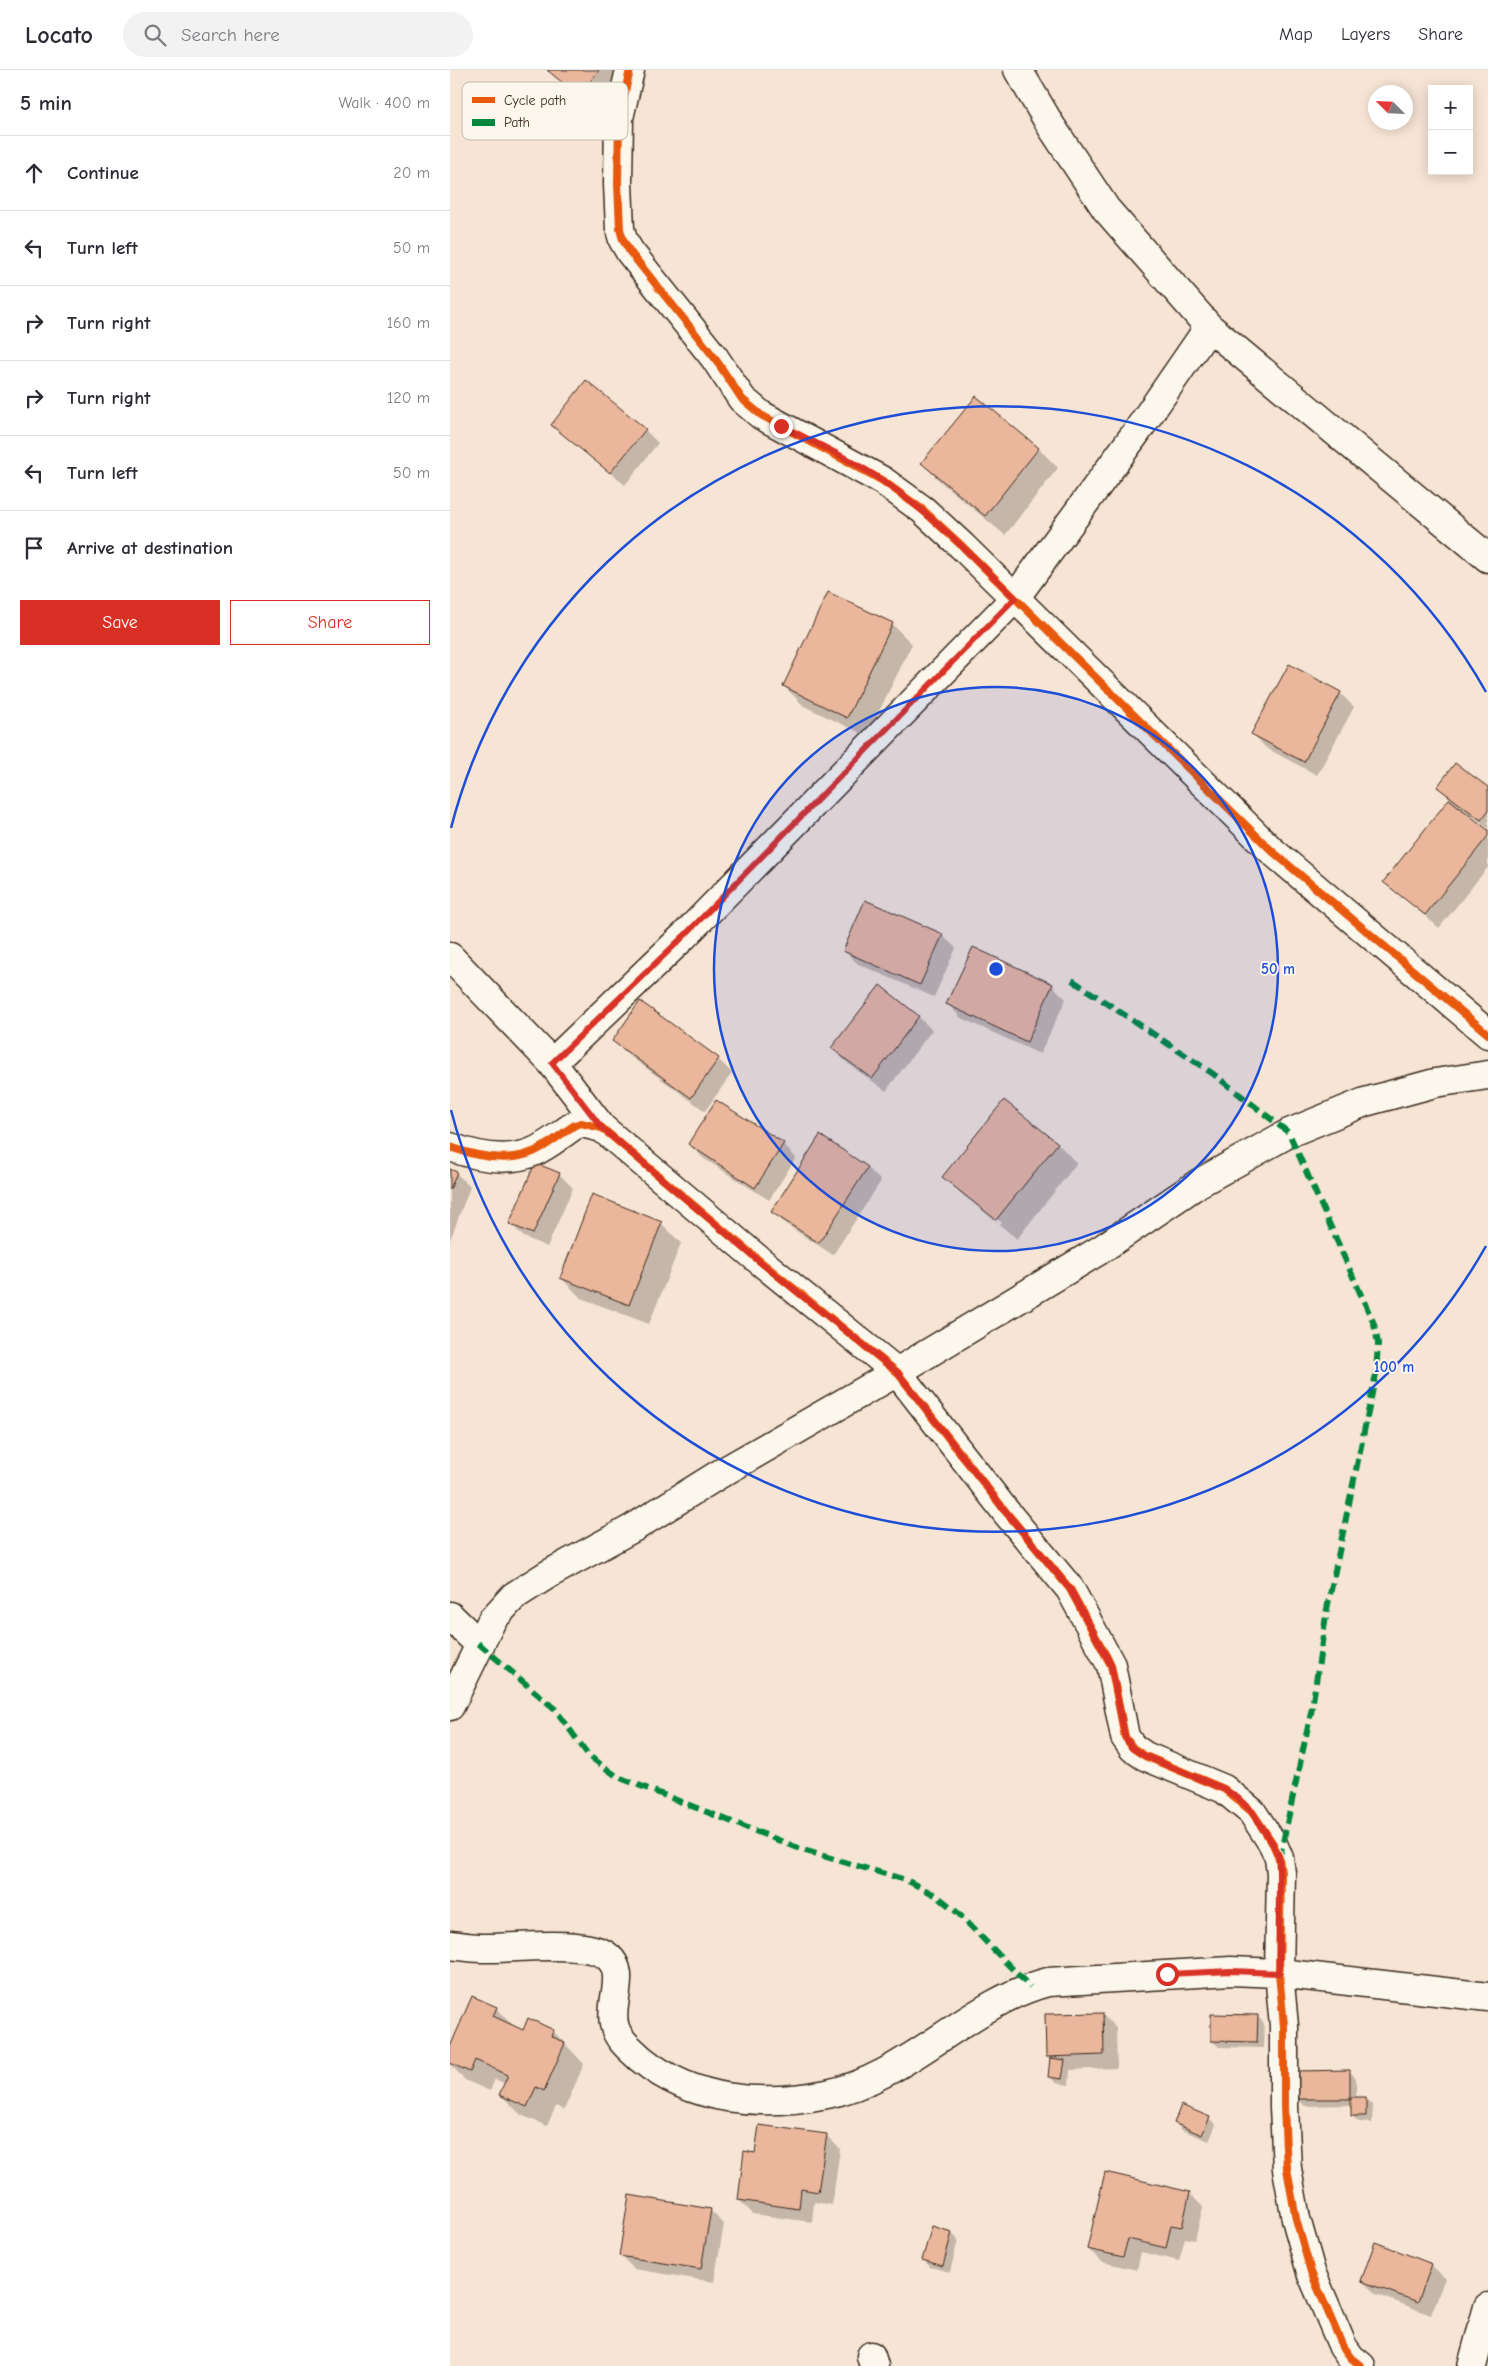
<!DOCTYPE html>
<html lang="en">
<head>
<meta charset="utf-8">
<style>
	body { margin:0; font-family:"Comic Neue",sans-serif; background:#f2f2f3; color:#2b2b33 }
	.controls { position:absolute; right:15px; top:15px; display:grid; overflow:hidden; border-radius:0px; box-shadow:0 2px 12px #0003 }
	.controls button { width:45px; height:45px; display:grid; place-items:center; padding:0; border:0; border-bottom:1px solid #e1e1e2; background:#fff; color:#2b2b33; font:25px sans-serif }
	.compass { position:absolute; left:918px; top:15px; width:45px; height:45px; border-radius:50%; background:#fff; box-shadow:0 2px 12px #0003; rotate:294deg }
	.stop { position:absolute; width:15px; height:15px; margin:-11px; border:4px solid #d93025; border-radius:50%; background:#fff }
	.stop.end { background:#d93025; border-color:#fff; box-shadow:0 1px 5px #0008 }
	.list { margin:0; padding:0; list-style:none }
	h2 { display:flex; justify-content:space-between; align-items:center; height:65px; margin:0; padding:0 20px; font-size:21px }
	h2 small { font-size:16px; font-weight:400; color:#7c7c81 }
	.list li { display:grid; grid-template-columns:32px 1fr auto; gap:15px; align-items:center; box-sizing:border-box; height:75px; padding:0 20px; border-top:1px solid #e1e1e2 }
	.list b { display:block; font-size:19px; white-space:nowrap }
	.list em { font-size:16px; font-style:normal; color:#7c7c81 }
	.actions { display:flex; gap:10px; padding:15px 20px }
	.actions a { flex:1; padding:11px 0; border:1px solid #d93025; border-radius:0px; text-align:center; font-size:18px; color:#d93025 }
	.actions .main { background:#d93025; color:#fff }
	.icon { flex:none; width:28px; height:28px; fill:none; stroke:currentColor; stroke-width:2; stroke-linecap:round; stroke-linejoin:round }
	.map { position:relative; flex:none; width:1038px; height:2296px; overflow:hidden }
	header { display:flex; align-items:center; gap:30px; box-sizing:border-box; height:70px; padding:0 25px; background:#fff; border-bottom:1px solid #e1e1e2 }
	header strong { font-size:24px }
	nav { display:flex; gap:28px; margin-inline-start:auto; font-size:18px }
	.search { width:350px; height:45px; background:#f2f2f3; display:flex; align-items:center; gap:12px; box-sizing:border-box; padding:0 18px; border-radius:28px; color:#7c7c81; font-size:19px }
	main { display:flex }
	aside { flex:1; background:#fff }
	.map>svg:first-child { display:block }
	.shadow { fill:#0003; fill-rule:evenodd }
	.building { fill:#eab69c; stroke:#3b2a1e }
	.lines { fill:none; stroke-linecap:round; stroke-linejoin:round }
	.minor-casing { stroke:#3b2a1e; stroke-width:31 }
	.minor { stroke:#fbf7ec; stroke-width:28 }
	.quiet { stroke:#00873e; stroke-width:6; stroke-dasharray:12 6; stroke-linecap:butt }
	.cycleway-casing { stroke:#fbf7ec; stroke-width:11 }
	.cycleway { stroke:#e8590c; stroke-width:8 }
	.route { stroke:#d93025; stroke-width:6 }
	.ring { fill:none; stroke:#1d4ed8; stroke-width:2.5 }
	.key { fill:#fbf7ec; stroke:#c1baae; stroke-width:1 }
	.key-label { font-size:14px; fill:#3b2a1e }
	.centre { fill:#1d4ed8; stroke:#fbf7ec; stroke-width:2.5 }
	.ring-label { font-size:15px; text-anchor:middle; font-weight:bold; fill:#1d4ed8; stroke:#fbf7ec; stroke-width:4; stroke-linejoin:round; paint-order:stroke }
</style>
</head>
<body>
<header>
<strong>Locato</strong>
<div class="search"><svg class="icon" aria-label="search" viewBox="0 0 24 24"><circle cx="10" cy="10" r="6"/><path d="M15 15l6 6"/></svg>Search here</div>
<nav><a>Map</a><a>Layers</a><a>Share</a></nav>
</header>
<main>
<aside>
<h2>5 min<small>Walk · 400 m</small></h2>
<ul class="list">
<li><svg class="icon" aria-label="ahead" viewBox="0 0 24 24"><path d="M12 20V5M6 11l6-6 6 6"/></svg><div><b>Continue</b></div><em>20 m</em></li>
<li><svg class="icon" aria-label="left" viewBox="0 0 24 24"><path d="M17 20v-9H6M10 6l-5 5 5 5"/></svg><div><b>Turn left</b></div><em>50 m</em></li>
<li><svg class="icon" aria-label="right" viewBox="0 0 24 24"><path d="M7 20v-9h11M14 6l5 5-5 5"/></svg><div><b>Turn right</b></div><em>160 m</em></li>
<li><svg class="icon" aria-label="right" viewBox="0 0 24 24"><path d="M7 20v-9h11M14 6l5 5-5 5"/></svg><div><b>Turn right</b></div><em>120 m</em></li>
<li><svg class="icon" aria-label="left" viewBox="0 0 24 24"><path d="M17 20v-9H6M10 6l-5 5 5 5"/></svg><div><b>Turn left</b></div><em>50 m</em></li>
<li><svg class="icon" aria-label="arrive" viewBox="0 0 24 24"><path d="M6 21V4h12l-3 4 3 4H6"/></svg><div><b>Arrive at destination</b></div></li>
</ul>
<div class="actions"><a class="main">Save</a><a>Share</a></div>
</aside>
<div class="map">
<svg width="1038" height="2296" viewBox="0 0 1038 2296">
	<rect width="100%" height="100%" fill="#f6e4d4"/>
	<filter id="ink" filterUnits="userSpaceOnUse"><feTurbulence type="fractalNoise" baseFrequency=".02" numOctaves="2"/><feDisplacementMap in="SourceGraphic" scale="10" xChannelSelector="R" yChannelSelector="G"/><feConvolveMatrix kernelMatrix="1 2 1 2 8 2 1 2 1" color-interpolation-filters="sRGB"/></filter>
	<g filter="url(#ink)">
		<path class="shadow" d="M94,0l39,31 1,-2 -35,-29h86l-36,44z
			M526,327l63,52 19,19 -53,67 -63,-52 -20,-20z
			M102,354l93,6 13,13 -33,42z
			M442,554l20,20 -45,92 -63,-30 -20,-20z
			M890,623l14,14 -37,68 -51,-27 -13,-14z
			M1006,694l32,25v39l-18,-14 -1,2 19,15v36l-49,61 -54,-47 65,-82 -11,-12z
			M492,865l14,13 -22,49 -76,-33 -13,-13z
			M602,915l14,14 -26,55 -79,-36 -13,-14z
			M430,917l39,30 13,13 -46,61 -40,-29 -13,-14z
			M190,933l78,56 14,14 -27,38 -78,-57 -14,-13z
			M371,1067l47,31 13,13 -48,74 -46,-30 -14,-13z
			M607,1073l20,20 -60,76 -53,-43 -20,-19zM514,1122l38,31 -2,2 -36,-30z
			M239,1074h94l13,14 -27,42 -66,-42z
			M0,1101l6,2 14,14 -20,53z
			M109,1104l14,14 -26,59 -23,-10 -13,-13z
			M211,1153l20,20 -32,81 -68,-26 -20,-20z
			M46,1938l19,19 9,4h29l31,33 -20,46 -8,-4 -9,20 -26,-11 -20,-20 5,-11 -11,-5 -5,12 -25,-11 -15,-16v-14z
			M652,1944l14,14 1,40 -47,2 -1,15 -13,-2 -7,-7 2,-15 -4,-5z
			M807,1946l7,7 -1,25 -44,-1 -7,-6z
			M899,2001l7,7v20h10l7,7 -1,18 -13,-1 -7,-6v-11l-47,1 -7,-7z
			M759,2048l7,7 -7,16 -27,-11 -7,-7z
			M376,2065l14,14 -8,56 -18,-3 -2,20 -59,-8 -14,-14 17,-46z
			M739,2123l14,14 -8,33 -10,-2 -6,23 -38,-9 -4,18 -35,-8 -14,-13z
			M260,2140l14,14 -10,58 -80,-13 -14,-14z
			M483,2158l19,5 6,7 -8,32 -20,-5 -6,-7z
			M981,2195l14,13 -14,37 -55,-21 -14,-13z"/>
		<path class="building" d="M97,0h52l-20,26z
			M136,310l60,49 -36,44 -59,-48z
			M526,326l63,52 -54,68 -64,-53z
			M378,522l65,31 -46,95 -64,-32z
			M839,594l52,28 -37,70 -53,-28z
			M1005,693l33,24v24l-7,9 -44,-33z
			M999,729l39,31v6l-63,79 -42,-33z
			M415,830l78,34 -23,51 -77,-34z
			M523,877l80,37 -26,58 -81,-38z
			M430,915l39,31 -47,63 -41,-31z
			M190,931l79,57 -28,40 -79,-57z
			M266,1030l68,43 -29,45 -67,-44z
			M554,1030l54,43 -62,77 -54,-43z
			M370,1065l48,32 -49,76 -48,-31z
			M85,1093l25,10 -27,61 -24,-10z
			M0,1099l7,3 -7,18z
			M142,1124l70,28 -33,83 -69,-27z
			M22,1926l25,11 -4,9 30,14 5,-12 26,12 -3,6 14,7 -21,48 -8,-4 -9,20 -28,-12 9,-20 -33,-15 -5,12 -20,-9v-16z
			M653,1943l1,42 -58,2 -1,-43z
			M761,1944l47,1 -1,27 -46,-1z
			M600,1988l15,2 -3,19 -14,-2z
			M900,2000v29h-53v-28z
			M901,2027h15v19h-15z
			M731,2035l29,12 -8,18 -28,-12z
			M309,2055l68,9 -9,58 -17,-3 -2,20 -61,-9 6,-49 11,2z
			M655,2102l85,20 -8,35 -11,-2 -5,23 -38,-9 -5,18 -36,-8z
			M179,2125l82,14 -10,60 -82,-13z
			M482,2156l20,6 -9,34 -21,-6z
			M925,2172l57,22 -14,38 -57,-21z"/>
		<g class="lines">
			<g class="minor-casing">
				<path id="minor" d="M180,0l-11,48 -1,66 2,45 3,11 7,12 84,105 28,42 19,16 122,66 40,29 39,36 310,305 216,183
					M568,0l33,56 55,83 103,118 279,231
					M0,887l102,106 50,65
					M102,993l132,-127 331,-338 121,-165 73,-106
					M0,1077c25,9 57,16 83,5 15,-6 29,-19 42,-27l6,-2 21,5 158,133 137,111 109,140 64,77 41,76 14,72 8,11 12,8 79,33 28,23 21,32 6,14 2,15 -2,100 5,53v81l3,62 9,50 15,53 32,75 8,11 10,8
					M0,1546l28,27
					M0,1636l42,-86 22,-24 33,-21 86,-47 85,-53 179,-103 203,-122 99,-67 90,-50 76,-31 70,-19 53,-8
					M0,1875c10,1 20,3 30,3 29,1 105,-9 127,8 21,16 2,46 7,68 3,15 16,25 27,35 53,43 121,48 186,35 79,-15 142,-92 221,-112l183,-11 48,2 209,24
					M421,2286l3,10
					M1022,2296l16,-59"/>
			</g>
			<use href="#minor" class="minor"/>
			<path class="quiet" d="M622,910l140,93 77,60 85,191 4,19 -2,31 -49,235 -15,99 -32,148
				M28,1573l77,66 34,47 29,21 188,74 100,29 31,16 21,17 72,74"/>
			<g class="cycleway-casing">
				<path id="cycleway" d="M180,0l-11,48 -1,66 2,45 3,11 7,12 84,105 28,42 19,16 122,66 40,29 39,36 310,305 216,183
					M0,1077c25,9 57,16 83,5 15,-6 29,-19 42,-27l6,-2 21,5 158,133 137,111 109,140 64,77 41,76 14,72 8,11 12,8 79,33 28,23 21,32 6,14 2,15 -2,100 5,53v81l3,62 9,50 15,53 32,75 8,11 10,8"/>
			</g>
			<use href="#cycleway" class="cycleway"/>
		</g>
	</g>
	<g class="lines" filter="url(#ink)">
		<path class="route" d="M331,356c34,17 71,33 103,56 49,33 89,75 131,116l-331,338 -132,127 50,65 158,134 137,110 109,140 64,77 41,76 14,72 7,11 13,8 79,33 14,9 14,14 21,32 6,14v115l-48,-2 -64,3"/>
	</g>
	<circle cx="546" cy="899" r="282" fill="#1d4ed8" fill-opacity=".12"/>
	<g class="ring">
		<circle cx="546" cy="899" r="282"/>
		<path d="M1036 1176A563 563 0 0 1 1 1040M1 758A563 563 0 0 1 1036 622"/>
	</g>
	<rect x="12" y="12" width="166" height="58" rx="8" class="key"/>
	<rect x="22" y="27" width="23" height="6" fill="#e8590c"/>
	<rect x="22" y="49" width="23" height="7" fill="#00873e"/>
	<g class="key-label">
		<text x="54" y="35">Cycle path</text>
		<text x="54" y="57">Path</text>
	</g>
	<circle cx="546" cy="899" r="8" class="centre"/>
	<g class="ring-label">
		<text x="828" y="904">50 m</text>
		<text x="944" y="1302">100 m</text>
	</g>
</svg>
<div class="controls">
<button>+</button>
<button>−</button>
</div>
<svg class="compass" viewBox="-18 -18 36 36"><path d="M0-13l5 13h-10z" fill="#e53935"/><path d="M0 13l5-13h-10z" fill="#7c7c81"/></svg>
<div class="stop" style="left:717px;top:1904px"></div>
<div class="stop end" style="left:331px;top:356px"></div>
</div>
</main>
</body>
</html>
